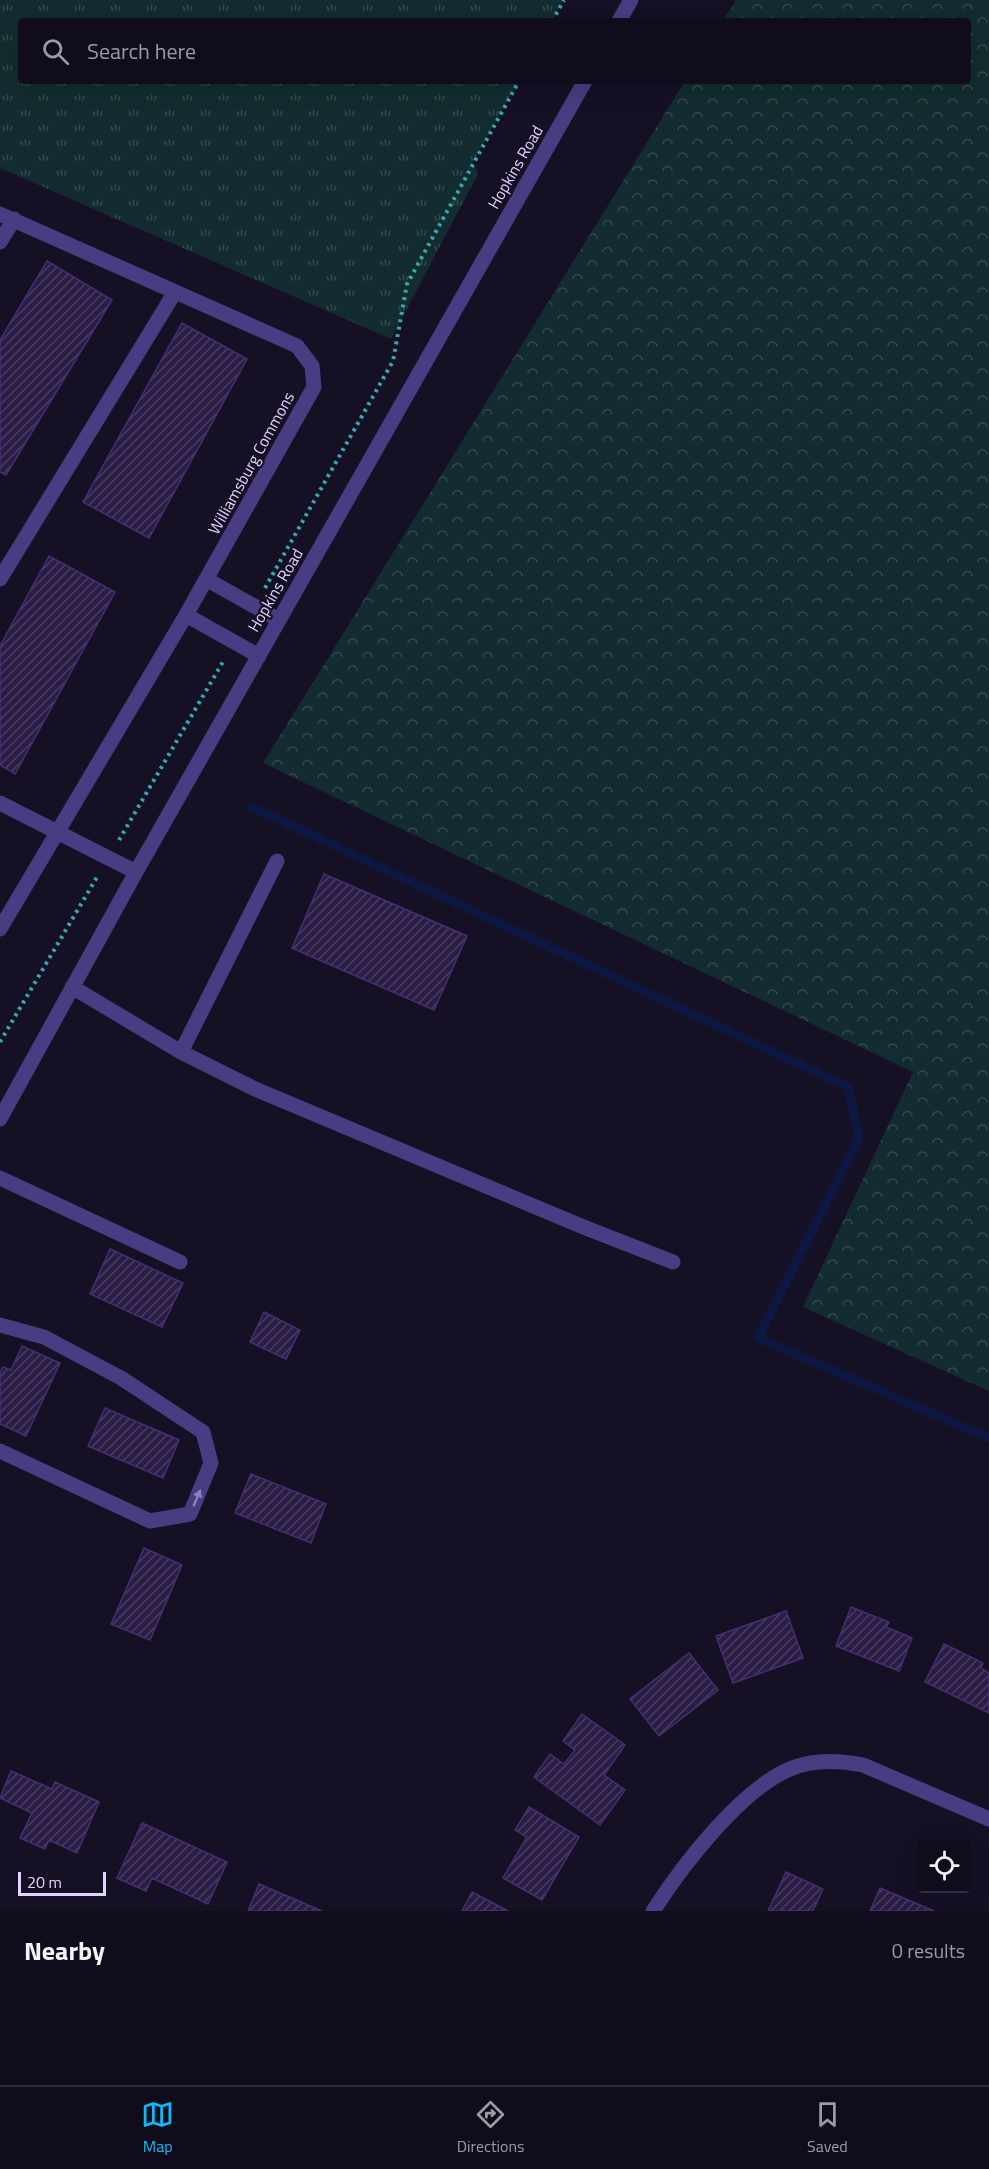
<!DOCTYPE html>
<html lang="en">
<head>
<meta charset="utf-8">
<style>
	body { margin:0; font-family:"Titillium Web",sans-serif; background:#1e1a29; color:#f1f3f6 }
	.controls { position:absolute; right:18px; bottom:18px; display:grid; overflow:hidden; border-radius:6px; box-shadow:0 6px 24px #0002 }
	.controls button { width:54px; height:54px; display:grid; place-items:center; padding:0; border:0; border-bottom:2px solid #302c3b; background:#100c1c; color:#f1f3f6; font:30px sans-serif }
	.scale { position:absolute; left:18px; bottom:15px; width:88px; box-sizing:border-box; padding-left:6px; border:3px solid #e0d5fe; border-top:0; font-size:16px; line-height:21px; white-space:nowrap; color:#e0d5fe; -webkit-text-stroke:4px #161025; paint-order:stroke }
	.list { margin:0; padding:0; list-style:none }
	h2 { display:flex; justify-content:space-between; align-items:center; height:78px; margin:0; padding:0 24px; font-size:26px }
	h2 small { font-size:20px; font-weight:400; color:#9c9ba3 }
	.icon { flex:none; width:33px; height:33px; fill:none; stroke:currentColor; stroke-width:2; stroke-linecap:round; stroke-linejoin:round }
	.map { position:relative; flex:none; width:989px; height:1911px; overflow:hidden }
	.search { position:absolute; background:#100c1c; box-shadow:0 6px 24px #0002; left:18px; right:18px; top:18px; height:66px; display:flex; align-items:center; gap:15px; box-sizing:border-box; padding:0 21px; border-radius:6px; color:#9c9ba3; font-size:22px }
	.sheet { height:174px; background:#100c1c }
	nav { display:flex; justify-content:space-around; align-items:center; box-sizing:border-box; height:84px; border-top:2px solid #302c3b; background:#100c1c; font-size:16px; color:#9c9ba3 }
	nav a { display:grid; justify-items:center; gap:3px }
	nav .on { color:#08bdf6 }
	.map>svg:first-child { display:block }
	.forest { fill:url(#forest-crowns) }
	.park { fill:url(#park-tufts) }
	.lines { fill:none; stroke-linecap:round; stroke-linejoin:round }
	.stream { stroke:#0c1842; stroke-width:9 }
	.building { fill:url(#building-hatch); stroke:#452f71; stroke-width:1.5 }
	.path { stroke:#34a9b3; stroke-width:4; stroke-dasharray:3 4.5; stroke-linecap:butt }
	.minor { stroke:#493c82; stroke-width:15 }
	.oneway { fill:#8d81ba }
	.labels { text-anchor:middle; stroke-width:4.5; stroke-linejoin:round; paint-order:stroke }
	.street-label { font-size:16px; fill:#e0d5fe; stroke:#161025 }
</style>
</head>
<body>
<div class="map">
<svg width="989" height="1911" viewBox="0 0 989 1911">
	<defs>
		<pattern id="forest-crowns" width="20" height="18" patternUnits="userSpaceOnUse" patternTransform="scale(1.5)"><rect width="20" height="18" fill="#132c2f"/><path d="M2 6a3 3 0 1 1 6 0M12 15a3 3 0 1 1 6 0" fill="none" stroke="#354a4e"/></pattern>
		<pattern id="park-tufts" width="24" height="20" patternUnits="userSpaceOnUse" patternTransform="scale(1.5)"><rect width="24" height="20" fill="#132c2f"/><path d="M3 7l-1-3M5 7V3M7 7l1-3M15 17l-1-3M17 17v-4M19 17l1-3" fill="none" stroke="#354a4e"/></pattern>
		<pattern id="building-hatch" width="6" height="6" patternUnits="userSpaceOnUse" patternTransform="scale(1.5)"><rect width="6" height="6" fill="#2a1c45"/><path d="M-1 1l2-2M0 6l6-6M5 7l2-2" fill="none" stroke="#493c61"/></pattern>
	</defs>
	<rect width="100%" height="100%" fill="#161025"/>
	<path class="forest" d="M736,0h253v1391l-186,-84 110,-235 -650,-309 422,-682h283v-60h-245z"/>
	<path class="park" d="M0,0h564l-12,21h-531v60h498l-46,81 5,12 -87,165 -391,-171z"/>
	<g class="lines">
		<path class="stream" d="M252,807l596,280 11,51 -101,200 231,100"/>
	</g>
	<path class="building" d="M47,261l65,39 -106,175 -6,-3v-132z
		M182,323l65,36 -98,179 -66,-36z
		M49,556l66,36 -100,182 -15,-9v-119z
		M324,874l143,62 -33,74 -142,-62z
		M110,1249l73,34 -21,44 -72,-33z
		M264,1312l36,18 -14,29 -36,-17z
		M22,1346l38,17 -34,73 -26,-12v-51l3,-6 8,3z
		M105,1408l74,32 -16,38 -75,-32z
		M251,1474l75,30 -15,39 -76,-30z
		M144,1548l38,17 -32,75 -39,-16z
		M851,1607l38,15 -3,5 26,11 -13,33 -63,-25z
		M786,1611l17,47 -70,25 -17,-47z
		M944,1644l39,19 -2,5 8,5v40l-64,-31z
		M689,1653l29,37 -59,46 -29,-37z
		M582,1714l43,31 -21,30 21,15 -25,35 -66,-48 16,-23 14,10 11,-14 -12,-9z
		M11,1771l41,18 3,-7 44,20 -22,51 -28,-13 -4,9 -25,-11 12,-25 -32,-15z
		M529,1807l50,30 -37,63 -39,-22 24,-41 -12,-7z
		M142,1823l85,39 -19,42 -56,-26 -6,13 -29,-13z
		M786,1872l37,17 -10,22h-45z
		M259,1884l63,27h-74z
		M880,1888l54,23h-64z
		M472,1892l36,19h-46z"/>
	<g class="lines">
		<path class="path" d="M552,21l12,-21
			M265,588l128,-227 14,-77 112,-203
			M119,840l105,-180
			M0,1042l97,-165"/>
		<path class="minor" d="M619,21l12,-21
			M0,214l297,132 15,20 2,21 -128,228 -186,314
			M0,242l14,-23
			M0,579l175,-287
			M206,579l73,41
			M186,615l73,41
			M0,803l136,69
			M72,987l109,65 74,37 326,137 92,36
			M181,1052l96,-191
			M0,1119l136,-247 449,-791
			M0,1178l180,84
			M0,1325l44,12 77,41 82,54 8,31 -21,51 -40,7 -150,-70
			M653,1911c29,-45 87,-121 137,-142 23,-10 48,-9 73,-4l126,54"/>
	</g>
	<defs><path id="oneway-solid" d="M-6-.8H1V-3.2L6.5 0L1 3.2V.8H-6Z" transform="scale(1.5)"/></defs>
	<use class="oneway" href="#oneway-solid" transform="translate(197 1498) rotate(-67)"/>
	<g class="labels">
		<g class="street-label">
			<text transform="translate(515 167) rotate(-60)" y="6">Hopkins Road</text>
			<text transform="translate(251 463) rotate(-61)" y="6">Williamsburg Commons</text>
			<text transform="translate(275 590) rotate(-60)" y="6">Hopkins Road</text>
		</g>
	</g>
</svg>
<div class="controls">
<button><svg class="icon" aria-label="locate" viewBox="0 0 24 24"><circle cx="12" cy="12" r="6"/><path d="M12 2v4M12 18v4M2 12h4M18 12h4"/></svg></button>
</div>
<div class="scale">20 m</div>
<div class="search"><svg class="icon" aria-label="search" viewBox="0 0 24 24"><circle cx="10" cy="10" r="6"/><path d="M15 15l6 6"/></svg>Search here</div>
</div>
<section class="sheet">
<h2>Nearby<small>0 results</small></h2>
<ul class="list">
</ul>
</section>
<nav>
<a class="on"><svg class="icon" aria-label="map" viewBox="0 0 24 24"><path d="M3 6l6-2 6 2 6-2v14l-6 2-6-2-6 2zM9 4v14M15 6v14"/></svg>Map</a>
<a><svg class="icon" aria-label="directions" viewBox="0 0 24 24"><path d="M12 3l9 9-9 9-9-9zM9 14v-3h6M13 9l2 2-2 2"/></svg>Directions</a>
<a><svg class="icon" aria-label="saved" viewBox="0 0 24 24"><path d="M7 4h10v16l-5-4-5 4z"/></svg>Saved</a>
</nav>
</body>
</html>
